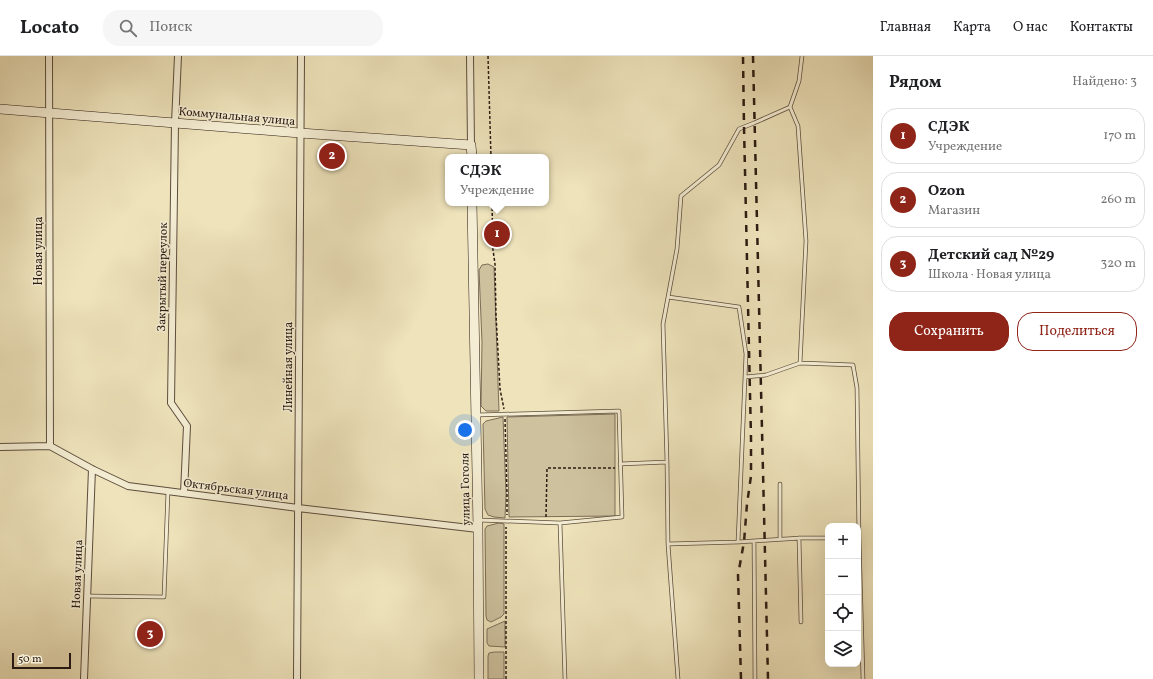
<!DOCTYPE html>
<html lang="ru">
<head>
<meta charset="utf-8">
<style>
	body { margin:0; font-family:Vollkorn,serif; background:#f6f6f6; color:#202124 }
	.controls { position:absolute; right:12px; bottom:12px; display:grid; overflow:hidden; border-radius:8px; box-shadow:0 4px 16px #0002 }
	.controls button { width:36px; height:36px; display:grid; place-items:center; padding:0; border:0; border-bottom:1px solid #e0e0e0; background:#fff; color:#202124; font:20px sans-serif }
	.scale { position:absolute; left:12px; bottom:10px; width:59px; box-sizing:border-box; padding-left:4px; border:2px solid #2b1b12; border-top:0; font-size:11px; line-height:14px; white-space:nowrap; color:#2b1b12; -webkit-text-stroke:3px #f4edd3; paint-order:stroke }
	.you { position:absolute; left:465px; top:374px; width:14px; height:14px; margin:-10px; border:3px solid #fff; border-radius:50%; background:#1a73e8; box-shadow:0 0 0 6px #1a73e833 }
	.badge { display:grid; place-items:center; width:26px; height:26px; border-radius:50%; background:#8f2418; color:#fff; font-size:13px; font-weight:700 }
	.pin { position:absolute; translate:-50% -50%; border:2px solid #fff; box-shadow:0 1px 4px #0006 }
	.popup { position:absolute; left:445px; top:98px; width:104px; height:52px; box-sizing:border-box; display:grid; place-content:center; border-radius:8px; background:#fff; filter:drop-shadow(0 1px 3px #0005); font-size:13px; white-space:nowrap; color:#757577 }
	.popup b { font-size:15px; color:#202124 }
	.popup::after { content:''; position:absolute; left:50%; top:100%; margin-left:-8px; border:8px solid transparent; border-top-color:#fff }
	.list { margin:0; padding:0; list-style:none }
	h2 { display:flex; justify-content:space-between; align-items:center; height:52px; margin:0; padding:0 16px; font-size:17px }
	h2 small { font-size:13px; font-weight:400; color:#757577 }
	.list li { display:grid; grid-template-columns:26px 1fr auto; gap:12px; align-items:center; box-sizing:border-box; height:56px; margin:0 8px 8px; padding:0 8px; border:1px solid #e0e0e0; border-radius:16px }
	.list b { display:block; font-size:15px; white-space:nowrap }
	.list p { margin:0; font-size:13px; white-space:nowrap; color:#757577 }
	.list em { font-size:13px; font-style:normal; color:#757577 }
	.actions { display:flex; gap:8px; padding:12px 16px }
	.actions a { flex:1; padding:9px 0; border:1px solid #8f2418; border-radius:16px; text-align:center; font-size:14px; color:#8f2418 }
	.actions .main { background:#8f2418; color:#fff }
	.icon { flex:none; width:22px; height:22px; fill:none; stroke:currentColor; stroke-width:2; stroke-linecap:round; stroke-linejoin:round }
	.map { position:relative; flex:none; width:873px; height:623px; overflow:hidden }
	header { display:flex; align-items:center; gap:24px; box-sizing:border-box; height:56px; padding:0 20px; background:#fff; border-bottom:1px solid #e0e0e0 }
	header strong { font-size:19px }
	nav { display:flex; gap:22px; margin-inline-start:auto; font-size:14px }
	.search { width:280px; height:36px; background:#f6f6f6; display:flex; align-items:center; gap:10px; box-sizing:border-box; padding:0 14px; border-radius:16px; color:#757577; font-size:15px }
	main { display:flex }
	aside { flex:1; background:#fff }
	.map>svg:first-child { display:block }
	.green { fill:#cdc19e; stroke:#7c6e58 }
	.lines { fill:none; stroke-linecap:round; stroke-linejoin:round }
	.lane-casing { stroke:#5c4d3c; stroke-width:4.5 }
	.street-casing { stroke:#5c4d3c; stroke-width:8 }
	.secondary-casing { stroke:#2b1b12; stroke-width:10 }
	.path { stroke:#2b1b12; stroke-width:1.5; stroke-dasharray:3 2; stroke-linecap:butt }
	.lane { stroke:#f4edd3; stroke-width:3 }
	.street { stroke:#f4edd3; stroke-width:6 }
	.secondary { stroke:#f4edd3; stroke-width:9 }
	.rail { stroke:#2b1b12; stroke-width:2.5; stroke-dasharray:7 7; stroke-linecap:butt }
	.labels { text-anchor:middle; stroke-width:3; stroke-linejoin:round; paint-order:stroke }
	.street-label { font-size:12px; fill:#2b1b12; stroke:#f4edd3 }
</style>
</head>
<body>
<header>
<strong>Locato</strong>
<div class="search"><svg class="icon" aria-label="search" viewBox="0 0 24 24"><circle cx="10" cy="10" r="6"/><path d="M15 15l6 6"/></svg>Поиск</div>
<nav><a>Главная</a><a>Карта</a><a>О нас</a><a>Контакты</a></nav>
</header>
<main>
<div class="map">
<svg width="873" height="623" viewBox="0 0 873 623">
	<rect width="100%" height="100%" fill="#eee3bb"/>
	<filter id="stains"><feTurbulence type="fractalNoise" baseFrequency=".005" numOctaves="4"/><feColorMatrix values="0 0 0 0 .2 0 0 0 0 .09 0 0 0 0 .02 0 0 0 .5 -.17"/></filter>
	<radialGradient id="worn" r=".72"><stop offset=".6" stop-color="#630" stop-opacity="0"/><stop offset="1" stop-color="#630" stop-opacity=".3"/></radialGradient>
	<path class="green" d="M488,208l6,3 5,144h-13l-5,-5 1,-64 -3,-72 3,-5z
		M615,358v102l-106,1 -2,-100z
		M503,361l3,77 -1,24 -11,-1 -6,-2 -3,-6 -2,-85 3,-3z
		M499,467l5,1v90l-3,3 -10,5 -4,-2 -1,-4 -1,-87 2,-3z
		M505,565v26l-16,-1 -2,-3v-14z
		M494,596h10v27h-16v-23l1,-3z"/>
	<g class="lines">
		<g class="lane-casing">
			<path id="lane" d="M790,51l8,19 8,115 -6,122 53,2 4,23 2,150 4,141
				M668,241l71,10 7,47 -8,188
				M745,321l21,-2 34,-12
				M477,359l142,-4 3,106 -62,6
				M667,406l1,82 10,135
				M620,408l47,-2 -4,-138 14,-75 4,-53 38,-31 20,-36 15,-6 36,-16 9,-26 3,-25
				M780,428v55
				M479,464l81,3 5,156
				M799,482l2,84
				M754,485l1,138
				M668,488l70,-2 63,-4h27
				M88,540l76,1 4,-106"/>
		</g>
		<g class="street-casing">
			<path id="street" d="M49,0l1,390
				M178,0l-3,67 -4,280 16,23 -3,67
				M470,0l1,89
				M0,391l50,-1 42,23 36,17 170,22 180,21
				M84,623l8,-210
				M297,623l4,-623"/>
		</g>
		<g class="secondary-casing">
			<path id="secondary" d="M0,53l300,24 171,12 1,12
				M472,147l6,326 1,150"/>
		</g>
		<path class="path" d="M488,0l3,101
			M492,147l1,47 2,14 1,51 4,74 4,20
			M505,363l2,75v21
			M546,461l1,-49h68
			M506,623v-152"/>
		<use href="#lane" class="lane"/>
		<use href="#street" class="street"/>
		<use href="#secondary" class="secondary"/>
		<path class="rail" d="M753,0l15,623
			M741,623l-3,-104 6,-33 3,-38 4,-28v-38l-7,-311 -1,-71"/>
	</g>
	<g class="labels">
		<g class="street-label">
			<text transform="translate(237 60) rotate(5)" y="4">Коммунальная улица</text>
			<text transform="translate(38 195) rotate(-90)" y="4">Новая улица</text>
			<text transform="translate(162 221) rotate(-89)" y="4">Закрытый переулок</text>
			<text transform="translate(288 311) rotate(-90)" y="4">Линейная улица</text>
			<text transform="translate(236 433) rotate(7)" y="4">Октябрьская улица</text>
			<text transform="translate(465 433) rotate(-91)" y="4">улица Гоголя</text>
			<text transform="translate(77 518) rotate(-88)" y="4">Новая улица</text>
		</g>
	</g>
	<rect width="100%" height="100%" filter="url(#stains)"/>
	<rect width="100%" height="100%" fill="url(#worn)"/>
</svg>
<div class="controls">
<button>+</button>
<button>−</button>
<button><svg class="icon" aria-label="locate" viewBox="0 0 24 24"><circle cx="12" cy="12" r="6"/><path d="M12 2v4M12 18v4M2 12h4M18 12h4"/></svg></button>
<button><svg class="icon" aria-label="layers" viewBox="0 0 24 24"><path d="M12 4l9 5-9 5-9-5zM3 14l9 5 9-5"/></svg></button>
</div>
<div class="scale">50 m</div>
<div class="you"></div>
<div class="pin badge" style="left:497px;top:178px">1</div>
<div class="popup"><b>СДЭК</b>Учреждение</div>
<div class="pin badge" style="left:332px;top:100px">2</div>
<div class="pin badge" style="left:150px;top:578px">3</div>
</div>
<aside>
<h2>Рядом<small>Найдено: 3</small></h2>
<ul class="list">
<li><span class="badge">1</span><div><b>СДЭК</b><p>Учреждение</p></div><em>170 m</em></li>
<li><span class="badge">2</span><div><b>Ozon</b><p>Магазин</p></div><em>260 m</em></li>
<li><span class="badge">3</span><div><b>Детский сад №29</b><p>Школа · Новая улица</p></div><em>320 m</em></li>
</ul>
<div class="actions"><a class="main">Сохранить</a><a>Поделиться</a></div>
</aside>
</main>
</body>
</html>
